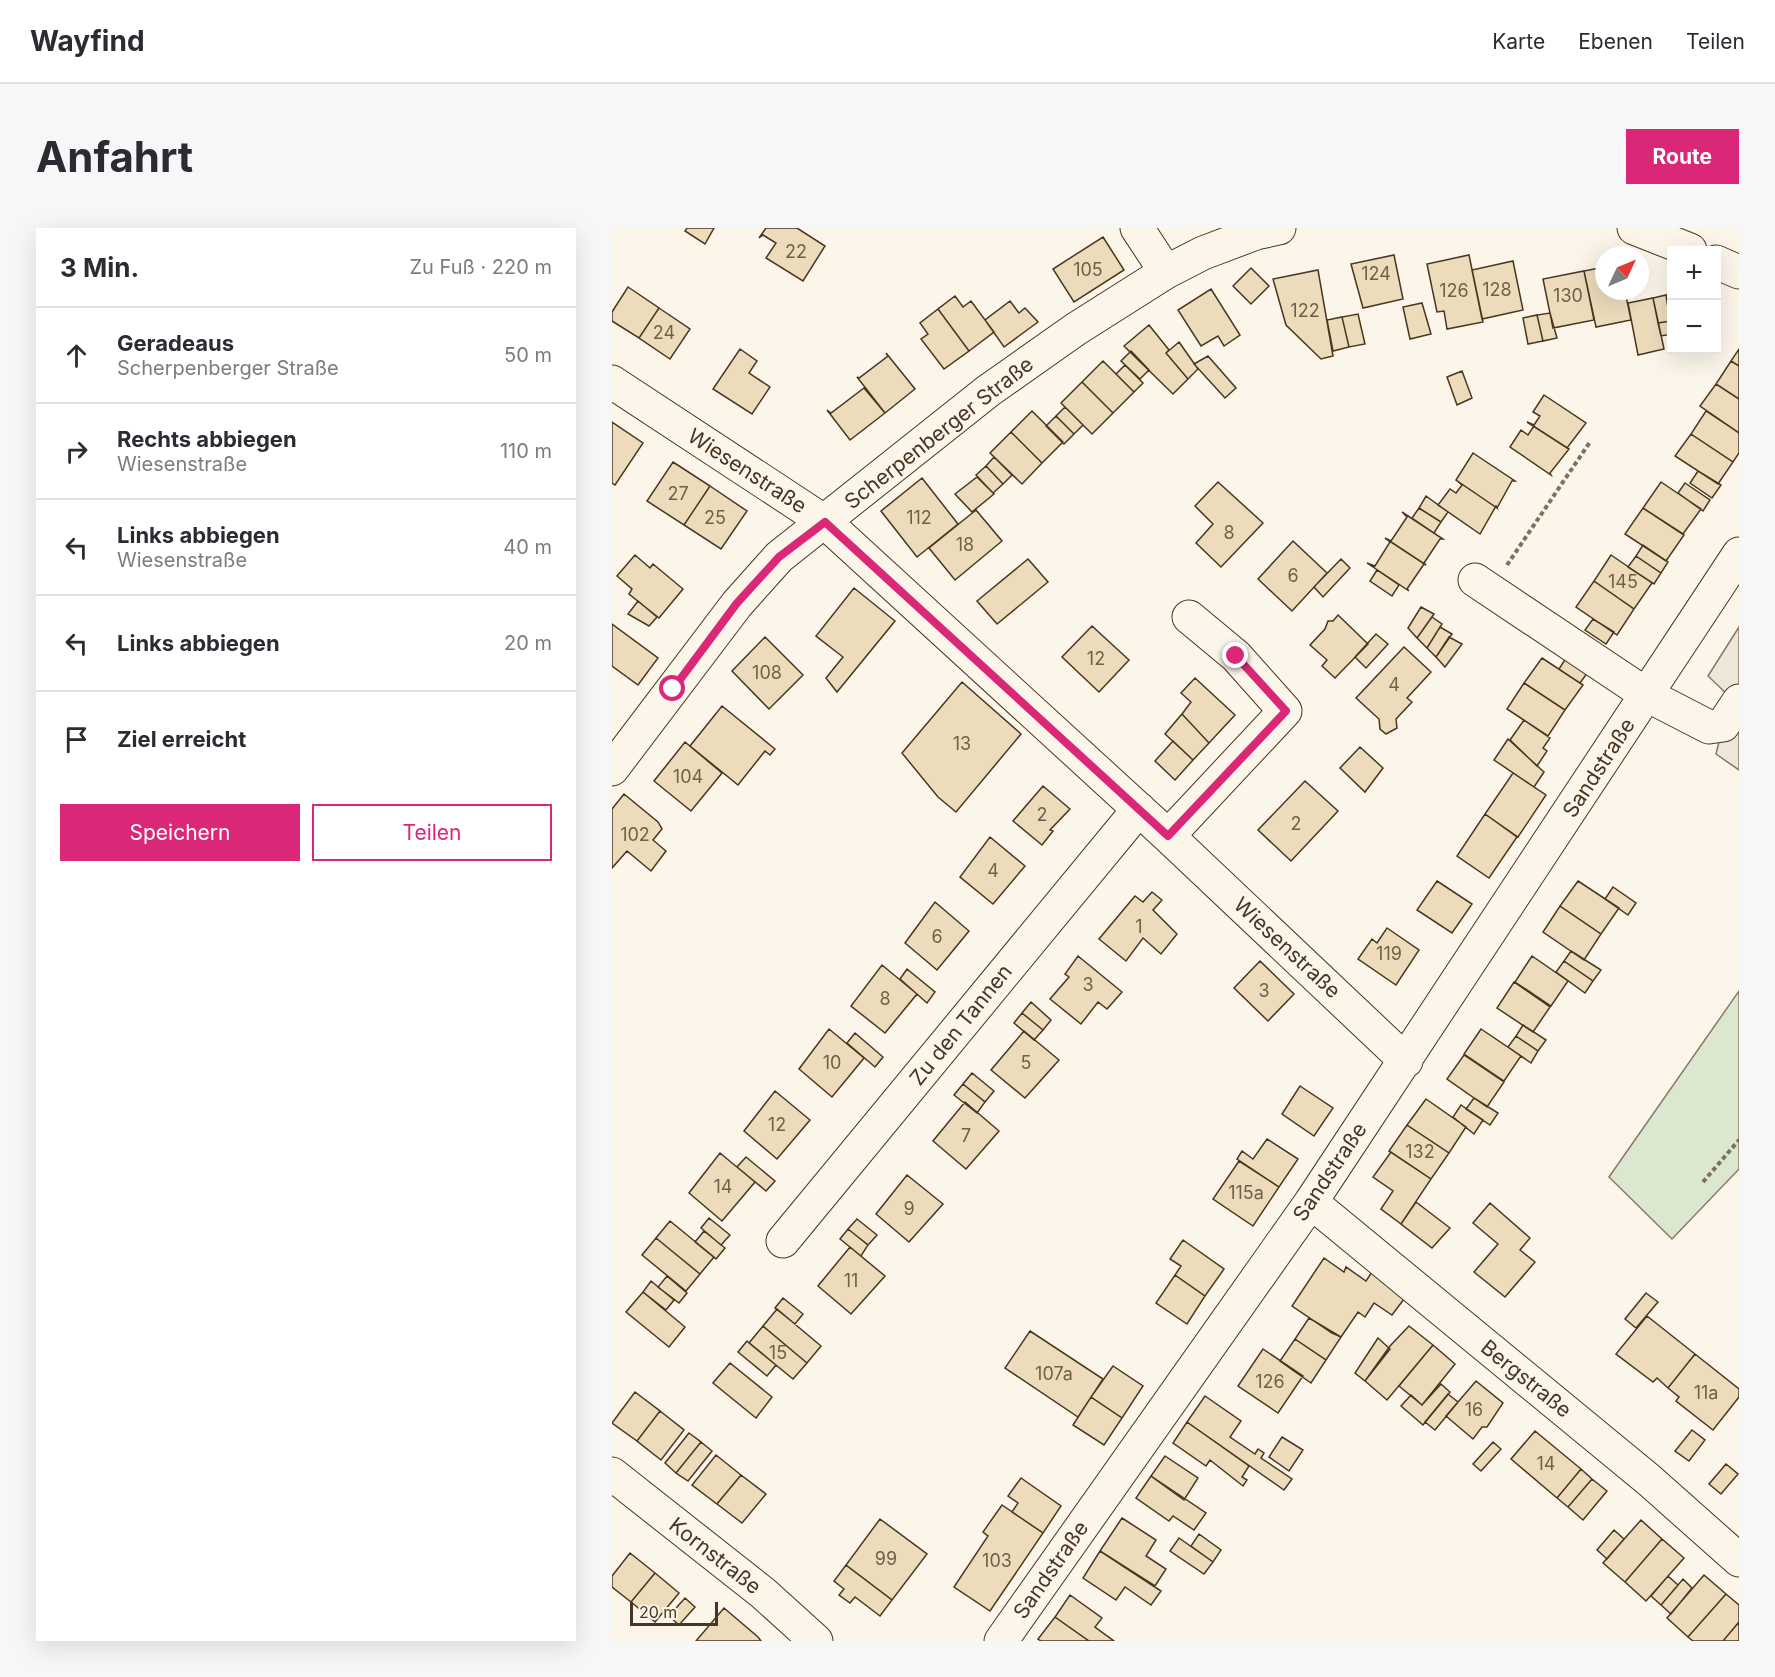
<!DOCTYPE html>
<html lang="de">
<head>
<meta charset="utf-8">
<style>
	body { margin:0; font-family:Inter,sans-serif; background:#f7f7f7; color:#2b2b33 }
	.controls { position:absolute; right:18px; top:18px; display:grid; overflow:hidden; border-radius:0px; box-shadow:0 6px 24px #0002 }
	.controls button { width:54px; height:54px; display:grid; place-items:center; padding:0; border:0; border-bottom:2px solid #e1e1e2; background:#fff; color:#2b2b33; font:30px sans-serif }
	.compass { position:absolute; left:983px; top:18px; width:54px; height:54px; border-radius:50%; background:#fff; box-shadow:0 6px 24px #0002; rotate:46deg }
	.scale { position:absolute; left:18px; bottom:15px; width:88px; box-sizing:border-box; padding-left:6px; border:3px solid #4a3520; border-top:0; font-size:16px; line-height:21px; white-space:nowrap; color:#4a3520; -webkit-text-stroke:4px #fbf6e9; paint-order:stroke }
	.stop { position:absolute; width:18px; height:18px; margin:-14px; border:4px solid #db2777; border-radius:50%; background:#fff }
	.stop.end { background:#db2777; border-color:#fff; box-shadow:0 2px 6px #0008 }
	.list { margin:0; padding:0; list-style:none }
	h2 { display:flex; justify-content:space-between; align-items:center; height:78px; margin:0; padding:0 24px; font-size:26px }
	h2 small { font-size:20px; font-weight:400; color:#7c7c81 }
	.list li { display:grid; grid-template-columns:39px 1fr auto; gap:18px; align-items:center; box-sizing:border-box; height:96px; padding:0 24px; border-top:2px solid #e1e1e2 }
	.list b { display:block; font-size:22px; white-space:nowrap }
	.list p { margin:0; font-size:20px; white-space:nowrap; color:#7c7c81 }
	.list em { font-size:20px; font-style:normal; color:#7c7c81 }
	.actions { display:flex; gap:12px; padding:18px 24px }
	.actions a { flex:1; padding:14px 0; border:2px solid #db2777; border-radius:0px; text-align:center; font-size:21px; color:#db2777 }
	.actions .main { background:#db2777; color:#fff }
	.icon { flex:none; width:33px; height:33px; fill:none; stroke:currentColor; stroke-width:2; stroke-linecap:round; stroke-linejoin:round }
	.map { position:relative; flex:none; width:1127px; height:1413px; overflow:hidden; border-radius:0px }
	header { display:flex; align-items:center; gap:36px; box-sizing:border-box; height:84px; padding:0 30px; background:#fff; border-bottom:2px solid #e1e1e2 }
	header strong { font-size:28px }
	nav { display:flex; gap:33px; margin-inline-start:auto; font-size:21px }
	.intro { display:flex; align-items:center; justify-content:space-between; box-sizing:border-box; height:144px; padding:0 36px }
	h1 { margin:0; font-size:42px }
	.button { padding:15px 27px; border-radius:0px; background:#db2777; color:#fff; font-size:21px; font-weight:700 }
	main { display:flex; gap:36px; padding:0 36px }
	aside { flex:1; background:#fff; border-radius:0px; box-shadow:0 6px 24px #0002 }
	.map>svg:first-child { display:block }
	.green { fill:#dce7d0; stroke:#887966; stroke-width:1.5 }
	.parking { fill:#ede7d9; stroke:#887966; stroke-width:1.5 }
	.building { fill:#ecdcbc; stroke:#4a3520; stroke-width:1.5 }
	.lines { fill:none; stroke-linecap:round; stroke-linejoin:round }
	.minor-casing { stroke:#4a3520; stroke-width:35 }
	.path { stroke:#7f6f5c; stroke-width:4; stroke-dasharray:4.5 3; stroke-linecap:butt }
	.minor { stroke:#fbf6e9; stroke-width:33 }
	.route { stroke:#db2777; stroke-width:8 }
	.labels { text-anchor:middle; stroke-width:4.5; stroke-linejoin:round; paint-order:stroke }
	.number-label { font-size:18px; fill:#725f47 }
	.street-label { font-size:21px; fill:#4a3520; stroke:#fbf6e9 }
</style>
</head>
<body>
<header>
<strong>Wayfind</strong>
<nav><a>Karte</a><a>Ebenen</a><a>Teilen</a></nav>
</header>
<div class="intro"><h1>Anfahrt</h1><a class="button">Route</a></div>
<main>
<aside>
<h2>3 Min.<small>Zu Fuß · 220 m</small></h2>
<ul class="list">
<li><svg class="icon" aria-label="ahead" viewBox="0 0 24 24"><path d="M12 20V5M6 11l6-6 6 6"/></svg><div><b>Geradeaus</b><p>Scherpenberger Straße</p></div><em>50 m</em></li>
<li><svg class="icon" aria-label="right" viewBox="0 0 24 24"><path d="M7 20v-9h11M14 6l5 5-5 5"/></svg><div><b>Rechts abbiegen</b><p>Wiesenstraße</p></div><em>110 m</em></li>
<li><svg class="icon" aria-label="left" viewBox="0 0 24 24"><path d="M17 20v-9H6M10 6l-5 5 5 5"/></svg><div><b>Links abbiegen</b><p>Wiesenstraße</p></div><em>40 m</em></li>
<li><svg class="icon" aria-label="left" viewBox="0 0 24 24"><path d="M17 20v-9H6M10 6l-5 5 5 5"/></svg><div><b>Links abbiegen</b></div><em>20 m</em></li>
<li><svg class="icon" aria-label="arrive" viewBox="0 0 24 24"><path d="M6 21V4h12l-3 4 3 4H6"/></svg><div><b>Ziel erreicht</b></div></li>
</ul>
<div class="actions"><a class="main">Speichern</a><a>Teilen</a></div>
</aside>
<div class="map">
<svg width="1127" height="1413" viewBox="0 0 1127 1413">
	<rect width="100%" height="100%" fill="#fbf6e9"/>
	<path class="green" d="M1127,763v178l-67,70 -63,-62z"/>
	<path class="parking" d="M1127,399v143l-23,-16 14,-57 -22,-21z"/>
	<path class="building" d="M75,0h27l-9,16 -20,-13z
		M154,0h31l28,18 -22,35 -37,-23 10,-15 -13,-8 -4,3z
		M491,9l21,33 -50,32 -21,-33z
		M782,27l9,44 -40,9 -12,-44z
		M857,27l14,67 -36,7 -3,-18 -7,1 -10,-48z
		M901,33l10,49 -41,9 -10,-49z
		M992,39v24h21l6,29 -35,7 -12,-56z
		M639,40l18,18 -18,18 -18,-18z
		M706,42l15,86 -12,3 -35,-34 -13,-46z
		M972,43l10,49 -41,8 -10,-49z
		M16,59l31,21 -20,30 -27,-17v-9z
		M599,61l29,46 -16,11 -6,-10 -17,10 -23,-36z
		M1060,66v13l-4,1 -2,-13z
		M1054,67l5,26 -13,2 -5,-25z
		M343,68l8,11 8,-6 23,31 -25,19 -31,-42z
		M1041,70l11,51 -26,6 -10,-52z
		M398,73l9,12 6,-5 13,14 -34,25 -19,-27z
		M810,75l9,31 -21,5 -7,-32z
		M47,80l31,21 -20,30 -31,-21z
		M326,81l31,42 -25,18 -23,-30 7,-5 -8,-11z
		M938,85l7,25 -14,3 -6,-26z
		M746,86l7,30 -16,3 -7,-30z
		M925,87l6,26 -15,3 -5,-26z
		M730,89l7,30 -16,4 -6,-31z
		M1059,93l1,13 -11,2 -3,-13z
		M537,97l20,25 -3,3 22,26 -15,15 -49,-48z
		M567,114l19,27 -10,10 -22,-26z
		M128,121l17,12 -8,12 21,14 -18,27 -39,-25z
		M1127,121v17l-8,-5z
		M519,123l18,19 -9,9 -19,-18z
		M274,125l29,36 -30,24 -28,-36 2,1 29,-22z
		M596,128l28,32 -11,10 -31,-34z
		M491,133l31,31 -21,21 -31,-31z
		M1119,133l8,5v33l-23,-15z
		M513,137l18,18 -9,9 -18,-18z
		M850,143l10,27 -15,7 -10,-28z
		M470,154l31,31 -21,21 -31,-31z
		M1104,156l23,15v34l-39,-27z
		M252,160l21,25 -35,27 -23,-30 4,3z
		M932,167l42,28 -19,25 -40,-26 7,3 6,-9 -7,-4z
		M453,179l18,18 -9,9 -18,-18z
		M420,183l31,31 -21,21 -31,-31z
		M1094,183l33,22v20l-6,9 -42,-28z
		M444,188l18,18 -10,10 -18,-18z
		M0,194l31,21 -28,42 -3,-2z
		M915,194l42,27 -19,24 1,2 -41,-28 11,-17 7,5 6,-9z
		M399,204l31,31 -20,21 -32,-31z
		M1079,206l42,28 -15,22 -43,-28z
		M861,225l42,28h-3l-15,27 -41,-28z
		M382,229l18,18 -9,9 -17,-18z
		M61,234l37,24 -26,39 -37,-24z
		M374,238l17,18 -10,9 -17,-18z
		M1086,243l23,14 -9,13 -22,-15z
		M365,249l17,17 -22,18 -17,-18z
		M310,250l36,46 -41,33 -36,-46z
		M844,252l41,28 -1,-2 -16,28 -42,-29 12,-16 6,4 6,-8z
		M606,254l45,41 -42,44 -25,-24 17,-19 -18,-18z
		M1049,254l40,27 -18,25 -40,-26z
		M1073,255l25,17 -7,11 -25,-18z
		M98,258l37,25 -26,38 -37,-24z
		M814,268l22,16 -7,10 -22,-14z
		M807,280l22,14 -7,11 -22,-15z
		M1031,280l41,27 -18,26 -41,-27z
		M364,282l26,31 -47,39 -26,-32z
		M790,284l41,27h-3l-16,24 2,2 -41,-27 6,3 16,-24z
		M773,310l41,27 -2,-1 -17,25 2,2 -42,-28 8,3 15,-24z
		M681,313l34,32 -35,38 -34,-32z
		M1031,317l25,17 -7,11 -25,-17z
		M23,327l15,13 3,-4 30,25 -24,29 -30,-24 3,-5 -15,-13z
		M999,327l41,28 -18,26 -40,-28z
		M1024,328l25,17 -7,11 -26,-17z
		M416,331l20,23 -51,42 -20,-23z
		M729,331l9,9 -27,29 -9,-10z
		M765,342l22,15 -7,11 -22,-15z
		M982,353l40,28 -17,26 -41,-28z
		M242,360l41,33 -58,71 -11,-14 17,-21 -27,-21z
		M26,373l19,16 -8,9 -21,-12z
		M809,379l13,7 -17,24 -9,-10z
		M726,387l30,29 -33,34 -13,-12 5,-6 -17,-15 15,-16 3,-8h5z
		M820,389l10,7 -15,24 -10,-10z
		M981,391l21,13 -8,12 -21,-14z
		M0,396l46,34 -20,27 -26,-19z
		M480,398l37,34 -30,32 -37,-35z
		M828,399l12,7 -16,23 -9,-9z
		M764,406l12,10 -22,24 -11,-11z
		M153,409l38,38 -34,34 -37,-38z
		M837,409l13,7 -17,23 -9,-10z
		M792,419l27,25 -24,26 5,4 -16,17 1,9 -11,6 -6,-5 -1,-10 -23,-21z
		M930,430l41,27 -18,25 -41,-27z
		M954,430l22,14 -8,11 -21,-14z
		M583,450l40,37 -26,28 -27,-29 9,-12 -10,-9z
		M350,454l59,52 -65,78 -18,-15 -36,-44z
		M912,455l41,27 -17,26 -41,-27z
		M110,478l53,43 -5,6 -5,-4 -27,34 -48,-39z
		M570,486l27,29 -16,17 -28,-26z
		M912,492l26,18 -7,10 4,3 -10,15 -27,-26z
		M896,511l36,33 -10,15 -40,-27z
		M561,513l20,19 -18,20 -20,-19z
		M73,514l37,31 -31,38 -37,-30z
		M748,519l23,21 -18,24 -25,-24z
		M901,545l33,22 -28,42 -33,-23z
		M693,553l33,30 -47,50 -33,-31z
		M431,558l27,23 -20,21 3,1 -11,14 -29,-24z
		M12,566l34,28 4,7 -9,11 13,11 -15,20 -24,-20 -15,17v-59z
		M873,586l32,23 -28,41 -32,-22z
		M378,609l35,29 -32,38 -33,-27z
		M825,653l35,23 -20,29 -35,-23z
		M966,653l41,27 -18,26 -41,-28z
		M1001,659l23,16 -8,12 -23,-16z
		M540,664l10,8 -9,10 24,24 -16,20 -18,-16 -17,23 -27,-22 36,-43 8,6z
		M323,674l34,29 -32,39 -32,-27z
		M948,678l41,28 -17,26 -41,-28z
		M775,700l32,22 -23,35 -38,-26 14,-20 5,4z
		M959,723l30,19 -8,11 -29,-20z
		M466,728l44,36 -15,17 -9,-7 -17,22 -31,-25 19,-22 -4,-3z
		M920,728l36,25 -17,25 -36,-24z
		M648,733l34,33 -26,27 -34,-33z
		M952,733l29,20 -8,12 -29,-21z
		M270,737l35,29 -32,39 -34,-27z
		M295,741l28,23 -8,11 -27,-24z
		M902,754l36,25 -17,25 -36,-24z
		M419,774l20,18 -8,10 -21,-17z
		M410,785l21,17 -9,10 -20,-17z
		M911,797l23,15 -8,11 -22,-15z
		M217,801l35,29 -32,39 -33,-28z
		M869,801l40,27 -17,25 -40,-27z
		M412,803l35,29 -34,38 -34,-28z
		M243,805l28,24 -8,10 -28,-24z
		M904,808l22,15 -7,12 -23,-16z
		M852,827l40,27 -17,25 -40,-28z
		M360,845l22,18 -9,11 -22,-18z
		M351,856l22,18 -8,11 -23,-18z
		M688,858l33,22 -19,28 -32,-22z
		M163,863l35,29 -33,39 -33,-28z
		M862,870l24,15 -8,12 -24,-16z
		M814,871l40,28 -17,26 -42,-28z
		M353,874l34,29 -33,38 -33,-28z
		M849,877l22,15 -9,14 -21,-17z
		M795,897l42,28 -18,26 -42,-28z
		M655,911l31,20 -19,28 -42,-28 5,-8 11,8z
		M779,924l40,27 -30,45 -20,-15 12,-18 -20,-14z
		M108,925l35,29 -33,39 -33,-28z
		M134,929l29,24 -9,10 -29,-24z
		M627,933l40,26 -26,39 -40,-27z
		M295,947l36,29 -34,38 -33,-28z
		M804,974l34,26 -18,20 -31,-24z
		M878,975l40,35 -10,12 15,12 -30,35 -31,-25 24,-28 -25,-21z
		M97,990l21,17 -9,10 -20,-17z
		M245,991l20,16 -9,10 -20,-16z
		M58,993l44,36 -14,17 -44,-36z
		M236,1001l20,16 -7,11 -21,-17z
		M92,1003l21,17 -9,11 -21,-17z
		M44,1010l44,36 -14,17 -44,-36z
		M571,1012l41,29 -19,27 -30,-21 6,-9 -11,-7z
		M238,1019l35,29 -34,38 -33,-28z
		M712,1030l20,14 2,-5 20,14 6,-9 32,27 -12,16 -18,-12 -9,14 -7,-5 -17,25 -9,-4 -40,-27z
		M563,1047l30,21 -18,28 -31,-21z
		M55,1048l20,17 -8,10 -21,-16z
		M39,1053l23,19 -8,10 -23,-18z
		M31,1064l42,35 -16,20 -43,-35z
		M1034,1065l12,9 -22,26 -11,-9z
		M171,1070l20,16 -8,10 -20,-16z
		M165,1081l44,37 -14,17 -44,-37z
		M1035,1088l48,38 -27,34 -11,-10 -4,4 -37,-28z
		M697,1090l32,19 -15,23 -31,-21z
		M151,1098l44,37 -14,16 -44,-36z
		M797,1098l24,19 -46,55 -22,-19 25,-35z
		M418,1103l73,48 -25,38 -73,-49z
		M766,1110l12,11 -25,32 -10,-8z
		M683,1111l31,21 -15,23 -31,-22z
		M135,1113l29,24 -9,11 -29,-24z
		M821,1117l22,19 -33,41 -23,-19z
		M651,1121l40,27 -25,37 -40,-27z
		M1083,1126l44,35v8l-26,33 -37,-29 3,-4 -11,-9z
		M118,1135l42,34 -16,21 -43,-35z
		M501,1138l30,20 -21,32 -31,-21z
		M864,1153l27,22 -16,24h-5l-9,12 -27,-23z
		M829,1156l9,8 -27,33 -22,-19 10,-11 11,10z
		M23,1164l25,19 -23,30 -25,-18z
		M836,1166l10,8 -23,28 -10,-8z
		M593,1168l36,25 -11,16 25,17 3,-5 6,4 -3,5 31,21 -8,11 -97,-68z
		M479,1169l31,21 -18,27 -31,-20z
		M48,1183l24,19 -23,30 -24,-19z
		M575,1194l62,44 -7,11 5,3 -4,6 -33,-26 -4,6 -33,-23z
		M1080,1202l13,10 -16,21 -14,-10z
		M923,1203l46,38 -24,29 -46,-39z
		M77,1205l12,9 -25,31 -11,-10z
		M670,1209l21,13 -14,21 -20,-14z
		M89,1214l11,9 -24,30 -12,-8z
		M881,1214l8,7 -20,22 -8,-7z
		M104,1227l25,20 -24,29 -25,-19z
		M553,1228l33,22 -14,22 -33,-24z
		M1114,1236l12,10 -17,20 -12,-10z
		M969,1241l11,10 -24,28 -11,-9z
		M129,1247l25,19 -24,29 -25,-19z
		M539,1248l55,37 -12,17 -21,-14 -4,5 -33,-23z
		M409,1250l40,28 -18,27 -31,-21 6,-9 -10,-7z
		M980,1251l15,12 -24,29 -15,-13z
		M390,1277l41,28 -53,78 -36,-24 34,-51 -5,-4z
		M510,1290l34,22 -10,16 20,13 -11,17 -55,-35z
		M268,1291l47,35 -35,46 -46,-35z
		M1029,1292l21,19 -37,43 -22,-19z
		M1002,1302l10,9 -17,20 -10,-9z
		M587,1306l22,16 -8,12 -22,-16z
		M567,1310l34,24 -9,12 -34,-23z
		M1050,1311l22,19 -38,43 -21,-19z
		M488,1323l61,40 -10,14 -26,-18 -9,13 -33,-22z
		M18,1325l25,20 -24,29 -19,-15v-11z
		M234,1337l46,35 -12,16 -25,-19 -5,6 -11,-8 5,-6 -10,-8z
		M43,1345l24,20 -24,29 -24,-20z
		M1092,1347l22,19 -38,43 -21,-19z
		M1056,1348l10,9 -17,20 -10,-9z
		M1071,1351l9,9 -21,26 -10,-9z
		M1114,1366l13,11v17l-16,19h-30l-5,-4z
		M458,1367l32,23 -7,9 19,14h-25l-34,-24z
		M73,1370l10,9 -16,18 -10,-9z
		M112,1380l34,29 3,4h-65z
		M443,1389l34,24h-48l-3,-2z
		M1127,1394v19h-16z"/>
	<g class="lines">
		<g class="minor-casing">
			<path id="minor" d="M525,0l29,44
				M1022,0l56,22
				M1104,34l23,10
				M0,154l213,140 343,314 238,225
				M863,352l172,115 62,32 14,-2 16,-24
				M0,541l125,-165 42,-47 209,-166 88,-62 90,-57 37,-19 53,-20 23,-5
				M556,608l117,-125 -49,-55 -47,-39
				M699,974l338,278 90,80
				M171,1013l356,-432
				M0,1246l151,119 53,48
				M389,1413l310,-439 428,-648"/>
		</g>
		<path class="path" d="M895,337l83,-123
			M1091,954l36,-42"/>
		<use href="#minor" class="minor"/>
	</g>
	<g class="lines">
		<path class="route" d="M61,461l64,-86 42,-46 46,-35 343,314 118,-125 -50,-55"/>
	</g>
	<g class="labels">
		<g class="number-label">
			<text x="184" y="30">22</text>
			<text x="476" y="48">105</text>
			<text x="764" y="52">124</text>
			<text x="885" y="68">128</text>
			<text x="842" y="69">126</text>
			<text x="956" y="74">130</text>
			<text x="693" y="89">122</text>
			<text x="52" y="111">24</text>
			<text x="66" y="272">27</text>
			<text x="103" y="296">25</text>
			<text x="307" y="296">112</text>
			<text x="617" y="311">8</text>
			<text x="353" y="323">18</text>
			<text x="681" y="354">6</text>
			<text x="1011" y="360">145</text>
			<text x="484" y="437">12</text>
			<text x="155" y="451">108</text>
			<text x="782" y="463">4</text>
			<text x="350" y="522">13</text>
			<text x="76" y="555">104</text>
			<text x="430" y="593">2</text>
			<text x="684" y="602">2</text>
			<text x="23" y="613">102</text>
			<text x="381" y="649">4</text>
			<text x="527" y="705">1</text>
			<text x="325" y="715">6</text>
			<text x="777" y="732">119</text>
			<text x="476" y="763">3</text>
			<text x="652" y="769">3</text>
			<text x="273" y="777">8</text>
			<text x="220" y="841">10</text>
			<text x="414" y="841">5</text>
			<text x="165" y="903">12</text>
			<text x="354" y="914">7</text>
			<text x="808" y="930">132</text>
			<text x="111" y="965">14</text>
			<text x="634" y="971">115a</text>
			<text x="297" y="987">9</text>
			<text x="239" y="1059">11</text>
			<text x="166" y="1131">15</text>
			<text x="442" y="1152">107a</text>
			<text x="658" y="1160">126</text>
			<text x="1094" y="1171">11a</text>
			<text x="862" y="1188">16</text>
			<text x="934" y="1242">14</text>
			<text x="274" y="1337">99</text>
			<text x="385" y="1339">103</text>
		</g>
		<g class="street-label">
			<text transform="translate(327 205) rotate(-38)" y="7">Scherpenberger Straße</text>
			<text transform="translate(135 243) rotate(33)" y="7">Wiesenstraße</text>
			<text transform="translate(987 540) rotate(-57)" y="7">Sandstraße</text>
			<text transform="translate(675 720) rotate(43)" y="7">Wiesenstraße</text>
			<text transform="translate(349 797) rotate(-51)" y="7">Zu den Tannen</text>
			<text transform="translate(718 944) rotate(-56)" y="7">Sandstraße</text>
			<text transform="translate(914 1151) rotate(39)" y="7">Bergstraße</text>
			<text transform="translate(103 1328) rotate(38)" y="7">Kornstraße</text>
			<text transform="translate(439 1342) rotate(-55)" y="7">Sandstraße</text>
		</g>
	</g>
</svg>
<div class="controls">
<button>+</button>
<button>−</button>
</div>
<svg class="compass" viewBox="-18 -18 36 36"><path d="M0-13l5 13h-10z" fill="#e53935"/><path d="M0 13l5-13h-10z" fill="#7c7c81"/></svg>
<div class="scale">20 m</div>
<div class="stop" style="left:61px;top:461px"></div>
<div class="stop end" style="left:624px;top:428px"></div>
</div>
</main>
</body>
</html>
